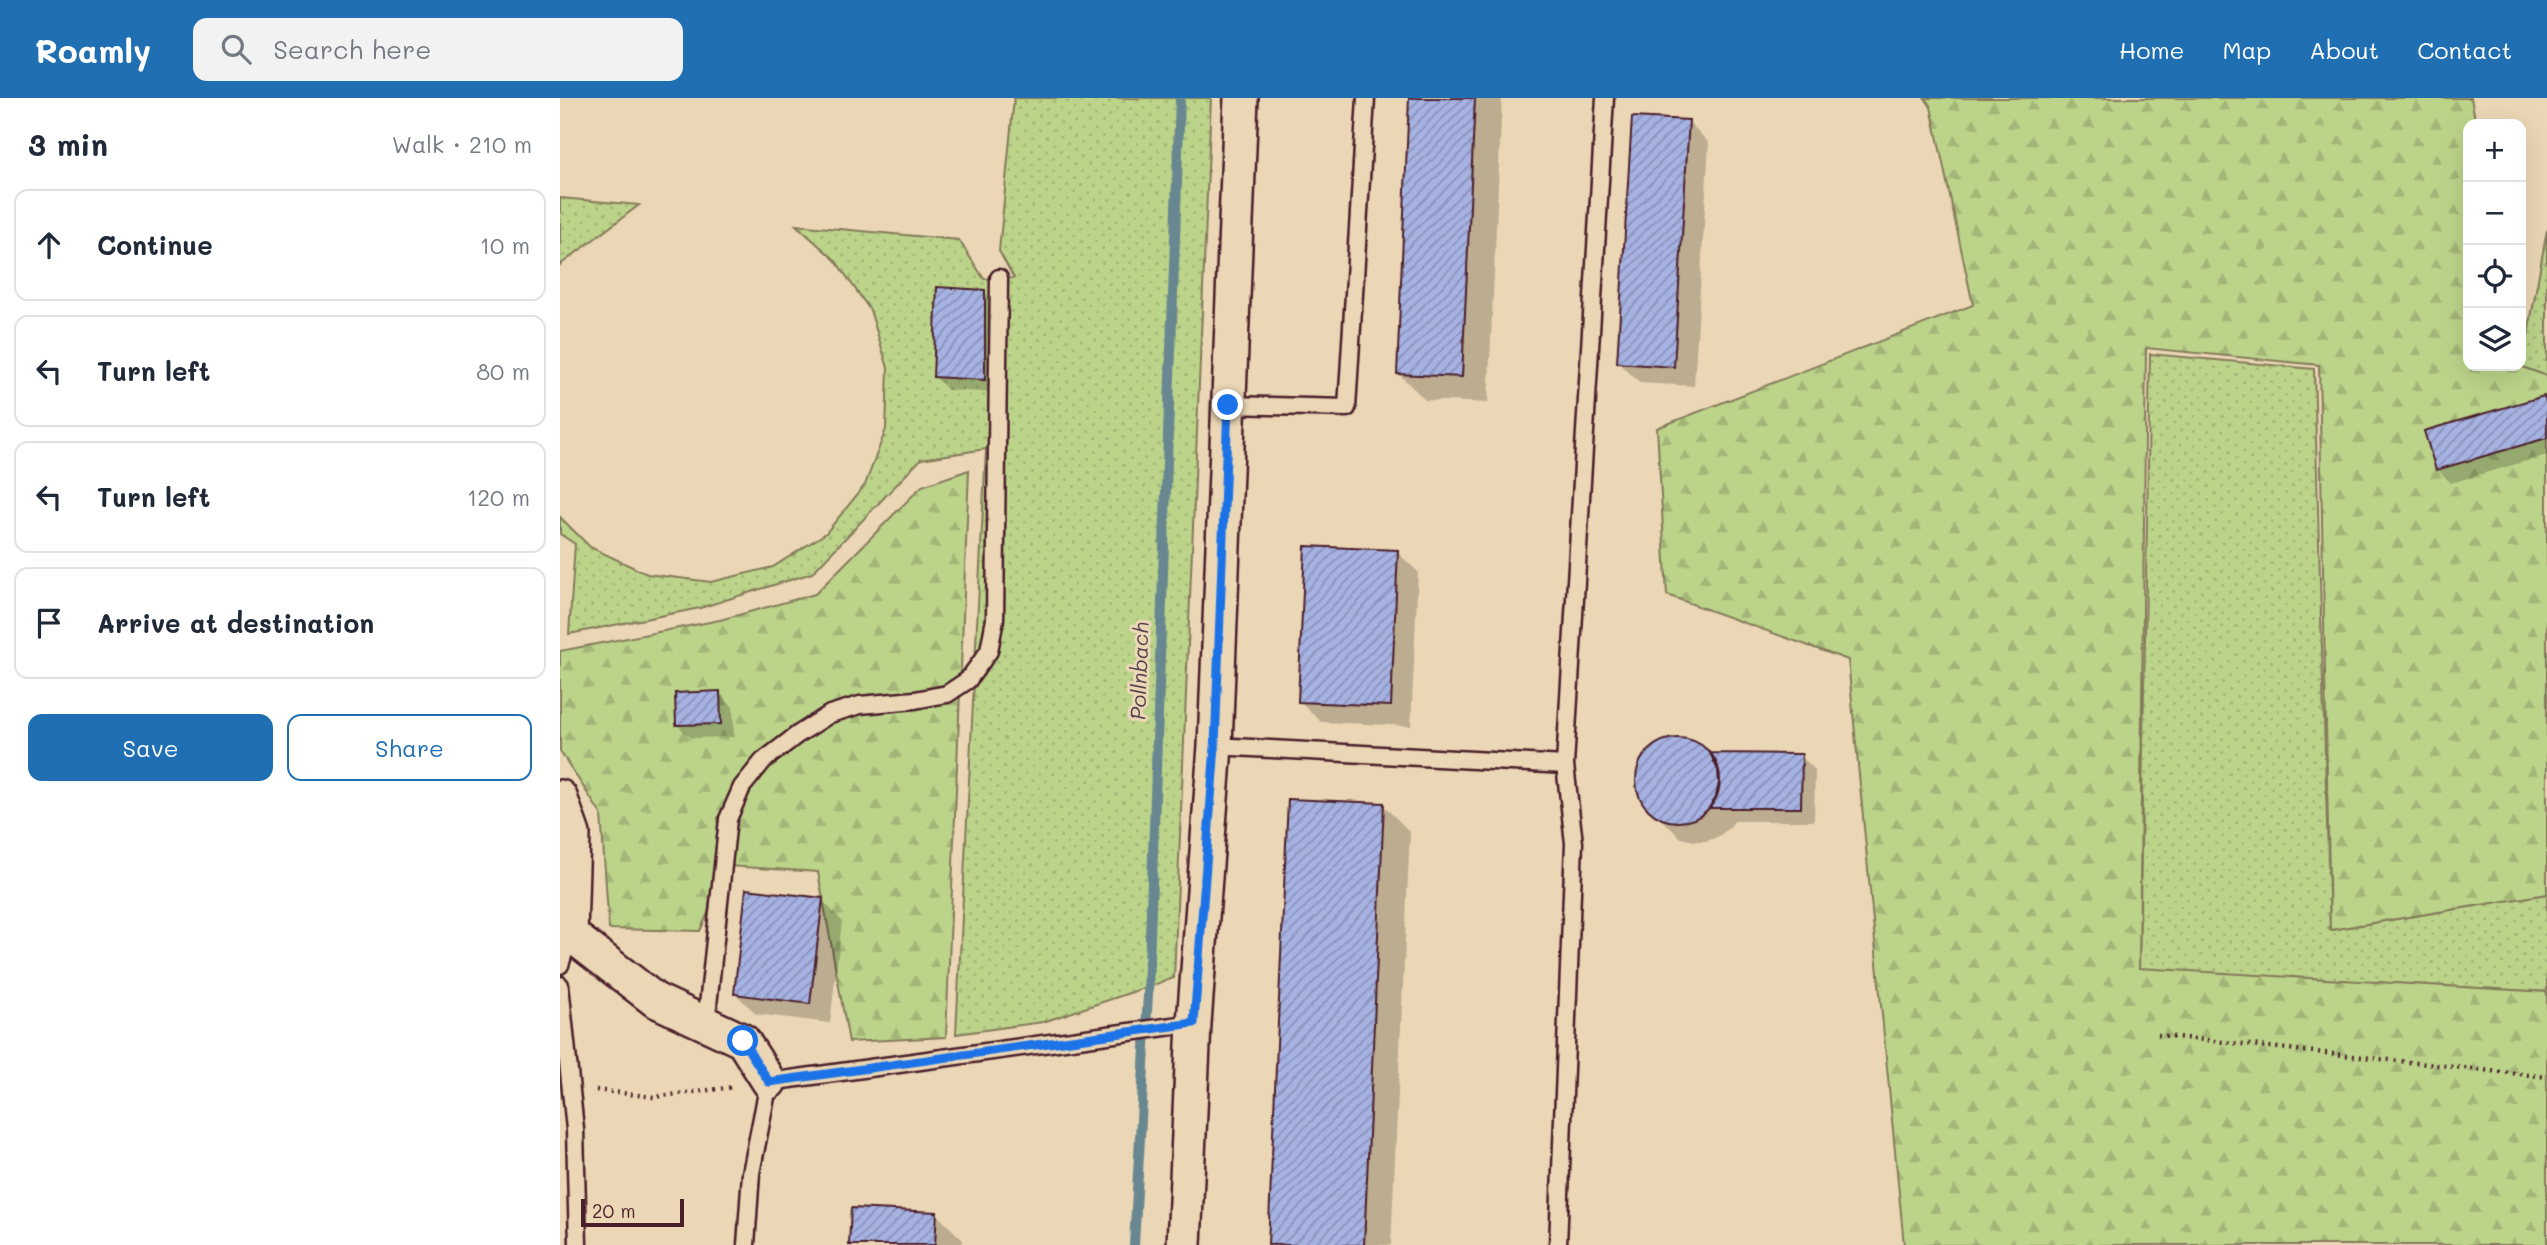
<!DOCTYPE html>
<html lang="en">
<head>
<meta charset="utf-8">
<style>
	body { margin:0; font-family:Mali,sans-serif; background:#f2f2f3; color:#1f2937 }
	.controls { position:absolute; right:21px; top:21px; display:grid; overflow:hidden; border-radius:14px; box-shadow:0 7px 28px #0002 }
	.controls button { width:63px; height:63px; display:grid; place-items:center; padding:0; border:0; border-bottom:2px solid #e0e1e3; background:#fff; color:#1f2937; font:35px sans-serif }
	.scale { position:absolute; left:21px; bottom:18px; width:103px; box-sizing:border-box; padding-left:7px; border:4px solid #4a1f2b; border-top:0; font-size:19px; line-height:24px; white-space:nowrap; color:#4a1f2b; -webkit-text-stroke:5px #ebd7b5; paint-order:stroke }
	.stop { position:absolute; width:21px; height:21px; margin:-16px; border:5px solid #1a73e8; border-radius:50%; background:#fff }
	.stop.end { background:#1a73e8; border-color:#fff; box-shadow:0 2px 7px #0008 }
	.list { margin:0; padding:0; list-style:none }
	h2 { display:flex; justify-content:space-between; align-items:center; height:91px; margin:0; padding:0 28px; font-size:30px }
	h2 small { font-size:23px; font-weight:400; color:#747a83 }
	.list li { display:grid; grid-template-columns:46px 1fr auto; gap:21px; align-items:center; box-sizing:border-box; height:112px; margin:0 14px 14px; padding:0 14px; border:2px solid #e0e1e3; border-radius:14px }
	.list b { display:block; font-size:26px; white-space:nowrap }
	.list em { font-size:23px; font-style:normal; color:#747a83 }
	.actions { display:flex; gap:14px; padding:21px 28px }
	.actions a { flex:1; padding:16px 0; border:2px solid #1f6fb2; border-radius:14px; text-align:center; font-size:24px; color:#1f6fb2 }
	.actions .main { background:#1f6fb2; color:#fff }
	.icon { flex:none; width:38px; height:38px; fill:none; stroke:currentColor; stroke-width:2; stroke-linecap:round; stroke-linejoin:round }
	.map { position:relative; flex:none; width:1987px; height:1147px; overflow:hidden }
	header { display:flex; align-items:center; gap:42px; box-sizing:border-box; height:98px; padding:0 35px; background:#1f6fb2; color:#fff }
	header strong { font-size:33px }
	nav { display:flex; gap:38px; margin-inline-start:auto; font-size:24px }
	.search { width:490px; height:63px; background:#f2f2f3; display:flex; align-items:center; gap:18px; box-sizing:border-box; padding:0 24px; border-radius:14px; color:#747a83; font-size:26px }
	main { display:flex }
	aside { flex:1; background:#fff }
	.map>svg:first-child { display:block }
	.green { fill:url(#green-dots); stroke:#837a5a; stroke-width:2 }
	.forest { fill:url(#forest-firs); stroke:#837a5a; stroke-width:2 }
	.shadow { fill:#0003 }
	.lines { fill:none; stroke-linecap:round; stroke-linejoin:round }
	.stream { stroke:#678790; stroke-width:10 }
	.building { fill:url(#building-hatch); stroke:#4a1f2b; stroke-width:2 }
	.service-casing { stroke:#4a1f2b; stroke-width:21 }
	.minor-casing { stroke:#4a1f2b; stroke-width:38 }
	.path { stroke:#4a1f2b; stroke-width:4.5; stroke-dasharray:2 5; stroke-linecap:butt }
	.service { stroke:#ebd7b5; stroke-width:16 }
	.minor { stroke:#ebd7b5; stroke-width:33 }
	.route { stroke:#1a73e8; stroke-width:9 }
	.labels { text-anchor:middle; stroke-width:6; stroke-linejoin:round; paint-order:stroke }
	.water-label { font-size:21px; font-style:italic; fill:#54424d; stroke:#ebd7b5 }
</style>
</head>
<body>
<header>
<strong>Roamly</strong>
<div class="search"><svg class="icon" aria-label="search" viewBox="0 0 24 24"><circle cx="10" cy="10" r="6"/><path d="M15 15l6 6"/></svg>Search here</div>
<nav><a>Home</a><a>Map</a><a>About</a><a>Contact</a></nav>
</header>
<main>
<aside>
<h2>3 min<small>Walk · 210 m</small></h2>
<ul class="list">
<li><svg class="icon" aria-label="ahead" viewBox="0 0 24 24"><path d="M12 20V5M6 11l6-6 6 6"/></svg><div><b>Continue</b></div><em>10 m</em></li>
<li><svg class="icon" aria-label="left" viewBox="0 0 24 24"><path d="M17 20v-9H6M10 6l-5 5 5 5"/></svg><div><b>Turn left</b></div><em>80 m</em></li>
<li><svg class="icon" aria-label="left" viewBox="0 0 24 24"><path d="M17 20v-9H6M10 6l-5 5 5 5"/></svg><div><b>Turn left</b></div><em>120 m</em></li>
<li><svg class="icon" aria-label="arrive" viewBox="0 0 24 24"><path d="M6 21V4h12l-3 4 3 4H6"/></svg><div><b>Arrive at destination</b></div></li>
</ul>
<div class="actions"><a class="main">Save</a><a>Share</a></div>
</aside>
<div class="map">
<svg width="1987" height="1147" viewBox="0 0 1987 1147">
	<defs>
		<pattern id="green-dots" width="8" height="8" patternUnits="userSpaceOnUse" patternTransform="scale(1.75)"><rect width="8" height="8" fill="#bcd48a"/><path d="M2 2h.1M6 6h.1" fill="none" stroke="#a3b677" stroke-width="1.8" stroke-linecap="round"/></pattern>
		<pattern id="forest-firs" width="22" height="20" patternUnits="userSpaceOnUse" patternTransform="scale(1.75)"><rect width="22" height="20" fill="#bcd48a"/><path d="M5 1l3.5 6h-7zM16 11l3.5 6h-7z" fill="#a3b677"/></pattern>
		<pattern id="building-hatch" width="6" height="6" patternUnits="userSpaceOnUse" patternTransform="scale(1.75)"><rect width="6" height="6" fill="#a6b2e2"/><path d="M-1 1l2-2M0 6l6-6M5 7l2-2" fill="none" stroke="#8990b7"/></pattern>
	</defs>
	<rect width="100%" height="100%" fill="#ebd7b5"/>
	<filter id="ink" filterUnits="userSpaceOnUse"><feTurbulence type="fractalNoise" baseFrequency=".0143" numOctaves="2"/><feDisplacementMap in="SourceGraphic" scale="14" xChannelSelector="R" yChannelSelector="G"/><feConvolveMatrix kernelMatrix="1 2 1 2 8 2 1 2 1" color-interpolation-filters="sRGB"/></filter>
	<g filter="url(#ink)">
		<path class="green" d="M454,0h197l-37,880 -131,44 -87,12 30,-585 -65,10 -109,114 -112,35 -131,26 6,-90 -15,-10v-17l30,30 57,27 64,8 62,-15 53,-34 39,-48 21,-56 2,-61 -18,-58 -35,-50 -39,-35 163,15 25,39 30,-1 -15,-27z
			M0,100l79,7 -79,60z
			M1987,132v146l-25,-9z
			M1590,256l164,15 16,561 217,-36v98l-408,-23z"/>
		<path class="forest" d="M1365,0h546l5,26h-8v242h53v-5l1,6 25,9v518l-217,36 -11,-565 -173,-17 -7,620 408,24v253h-643l-56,-585 -181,-65 -10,-167 316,-123 -42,-198z
			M409,372l-23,567 -97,5 -31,-170 -89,-6 -29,65 -91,-2 -8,-115 -41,-63v-100l160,-31 95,-26 107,-108z"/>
		<path class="shadow" d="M851,0h91l-14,305 -63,-3 -27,-27z
			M1129,24l20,21 -15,243 -54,-3 -21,-20z
			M424,194l14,14v87l-50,-3 -13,-13z
			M1984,300l3,3v54l-96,28 -14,-14z
			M837,454l21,20 -7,154 -90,-4 -21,-21z
			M159,595l14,14 1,30 -43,1 -14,-13z
			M1114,642l13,1 12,5 16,16 86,-6 14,14 -1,51h-80l-5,7 -10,8 -12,5h-13l-13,-3 -31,-29 -9,-11 -3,-12v-13l4,-13 8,-10 11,-7z
			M823,707l27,27 -19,413h-121z
			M262,802l20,21 -12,102 -74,-9 -20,-20z
			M376,1116l27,26 -1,5h-111z"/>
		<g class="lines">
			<path class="stream" d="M574,1147l14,-251 32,-896"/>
		</g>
		<path class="building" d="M849,0h66l-13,279 -65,-3z
			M1072,19l57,3 -15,247 -57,-4z
			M377,189l48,3v90l-52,-3z
			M1984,298l3,9v33l-111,32 -12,-39z
			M745,448l93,4 -7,156 -93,-4z
			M160,593l1,33 -45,1 -1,-32z
			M1076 682a42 42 0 1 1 84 0a42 42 0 1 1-84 0Z
			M1150,655l92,1 -1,54h-92l7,-12 3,-13 -1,-13z
			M728,701l96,4 -20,442h-96z
			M186,791l77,9 -13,106 -76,-10z
			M291,1110l86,4 -2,33h-86z"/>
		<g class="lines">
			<g class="service-casing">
				<path id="service" d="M668,307l119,3 19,-310
					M655,648l350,19
					M0,867l10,-31
					M0,887l15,144 3,116
					M146,926l22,-205 14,-32 21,-26 34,-26 33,-21 30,-9 55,-5 32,-6 21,-14 21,-29 6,-32 4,-341
					M186,1147l5,-72 18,-91 425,-59
					M998,1147l16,-402 -9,-78 40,-667"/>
			</g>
			<g class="minor-casing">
				<path id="minor" d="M0,699l13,37 -3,100 85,66 88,41 26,41
					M624,1147l10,-222 21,-277 26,-648"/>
			</g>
			<path class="path" d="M1598,937l389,42
				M36,992l58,7 80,-10"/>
			<use href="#service" class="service"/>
			<use href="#minor" class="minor"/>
		</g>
	</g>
	<g class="lines" filter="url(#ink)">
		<path class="route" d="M183,943l26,41 425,-59 21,-277 13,-341"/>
	</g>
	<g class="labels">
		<g class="water-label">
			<text transform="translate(580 573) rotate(-88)" y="7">Pollnbach</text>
		</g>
	</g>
</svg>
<div class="controls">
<button>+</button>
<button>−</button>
<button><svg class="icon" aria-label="locate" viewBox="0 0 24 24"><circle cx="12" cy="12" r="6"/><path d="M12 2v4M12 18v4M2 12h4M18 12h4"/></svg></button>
<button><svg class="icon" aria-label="layers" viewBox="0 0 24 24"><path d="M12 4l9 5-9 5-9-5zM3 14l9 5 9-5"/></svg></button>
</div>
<div class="scale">20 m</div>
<div class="stop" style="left:183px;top:943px"></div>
<div class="stop end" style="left:668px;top:307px"></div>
</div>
</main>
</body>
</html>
